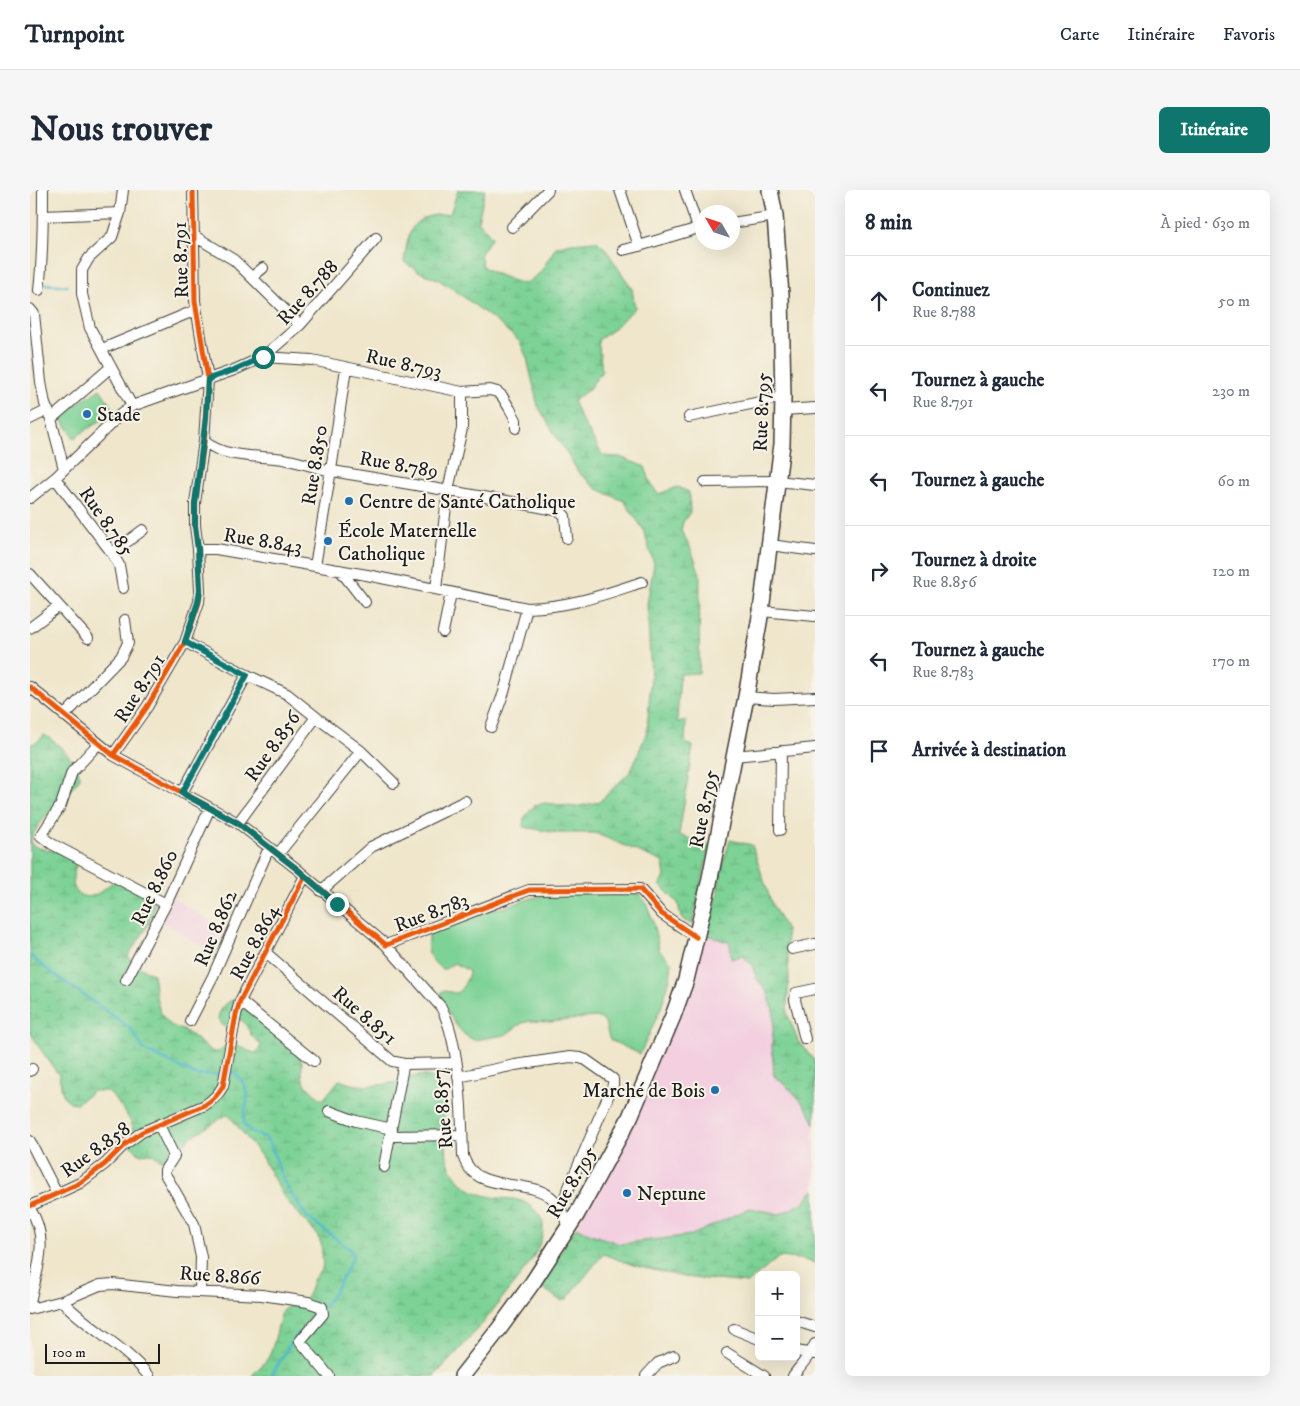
<!DOCTYPE html>
<html lang="fr">
<head>
<meta charset="utf-8">
<style>
	body { margin:0; font-family:"IM FELL DW Pica",serif; background:#f6f6f7; color:#1f2937 }
	.controls { position:absolute; right:15px; bottom:15px; display:grid; overflow:hidden; border-radius:8px; box-shadow:0 5px 20px #0002 }
	.controls button { width:45px; height:45px; display:grid; place-items:center; padding:0; border:0; border-bottom:1px solid #e0e1e3; background:#fff; color:#1f2937; font:25px sans-serif }
	.compass { position:absolute; left:665px; top:15px; width:45px; height:45px; border-radius:50%; background:#fff; box-shadow:0 5px 20px #0002; rotate:309deg }
	.scale { position:absolute; left:15px; bottom:12px; width:115px; box-sizing:border-box; padding-left:5px; border:2px solid #1c1c1c; border-top:0; font-size:14px; line-height:18px; white-space:nowrap; color:#1c1c1c; -webkit-text-stroke:4px #f7f3e8; paint-order:stroke }
	.stop { position:absolute; width:15px; height:15px; margin:-11px; border:4px solid #0f766e; border-radius:50%; background:#fff }
	.stop.end { background:#0f766e; border-color:#fff; box-shadow:0 1px 5px #0008 }
	.list { margin:0; padding:0; list-style:none }
	h2 { display:flex; justify-content:space-between; align-items:center; height:65px; margin:0; padding:0 20px; font-size:21px }
	h2 small { font-size:16px; font-weight:400; color:#747a83 }
	.list li { display:grid; grid-template-columns:32px 1fr auto; gap:15px; align-items:center; box-sizing:border-box; height:90px; padding:0 20px; border-top:1px solid #e0e1e3 }
	.list b { display:block; font-size:19px; white-space:nowrap }
	.list p { margin:0; font-size:16px; white-space:nowrap; color:#747a83 }
	.list em { font-size:16px; font-style:normal; color:#747a83 }
	.icon { flex:none; width:28px; height:28px; fill:none; stroke:currentColor; stroke-width:2; stroke-linecap:round; stroke-linejoin:round }
	.map { position:relative; flex:none; width:785px; height:1186px; overflow:hidden; border-radius:8px }
	header { display:flex; align-items:center; gap:30px; box-sizing:border-box; height:70px; padding:0 25px; background:#fff; border-bottom:1px solid #e0e1e3 }
	header strong { font-size:24px }
	nav { display:flex; gap:28px; margin-inline-start:auto; font-size:18px }
	.intro { display:flex; align-items:center; justify-content:space-between; box-sizing:border-box; height:120px; padding:0 30px }
	h1 { margin:0; font-size:35px }
	.button { padding:12px 22px; border-radius:8px; background:#0f766e; color:#fff; font-size:18px; font-weight:700 }
	main { display:flex; gap:30px; padding:0 30px }
	aside { flex:1; background:#fff; border-radius:8px; box-shadow:0 5px 20px #0002 }
	.map>svg:first-child { display:block }
	.built { fill:#f3cfe0 }
	.green { fill:#7dd296; stroke:#4c7759 }
	.wetland { fill:url(#wetland-marsh); stroke:#4c7759 }
	.lines { fill:none; stroke-linecap:round; stroke-linejoin:round }
	.stream { stroke:#4eb7cc; stroke-width:2.5 }
	.minor-casing { stroke:#3c3a36; stroke-width:12 }
	.highway-casing { stroke:#3c3a36; stroke-width:18 }
	.minor { stroke:#fff; stroke-width:10 }
	.highway { stroke:#fff; stroke-width:15 }
	.cycleway-casing { stroke:#f7f3e8; stroke-width:8 }
	.cycleway { stroke:#e8590c; stroke-width:5 }
	.route { stroke:#0f766e; stroke-width:6 }
	.poi-dot { fill:#1f6fb2; stroke:#f7f3e8; stroke-width:2 }
	.labels { text-anchor:middle; stroke-width:4; stroke-linejoin:round; paint-order:stroke }
	.street-label { font-size:20px; fill:#1c1c1c; stroke:#f7f3e8 }
	.poi-label { font-size:20px; fill:#1c1c1c; stroke:#f7f3e8; text-anchor:start }
</style>
</head>
<body>
<header>
<strong>Turnpoint</strong>
<nav><a>Carte</a><a>Itinéraire</a><a>Favoris</a></nav>
</header>
<div class="intro"><h1>Nous trouver</h1><a class="button">Itinéraire</a></div>
<main>
<div class="map">
<svg width="785" height="1186" viewBox="0 0 785 1186">
	<defs>
		<pattern id="wetland-marsh" width="20" height="14" patternUnits="userSpaceOnUse" patternTransform="scale(1.25)"><rect width="20" height="14" fill="#7dd296"/><path d="M1 5h8M5 5V1M11 12h8M15 12V8" fill="none" stroke="#6bb481"/></pattern>
	</defs>
	<rect width="100%" height="100%" fill="#f7f3e8"/>
	<filter id="ink" filterUnits="userSpaceOnUse"><feTurbulence type="fractalNoise" baseFrequency=".02" numOctaves="2"/><feDisplacementMap in="SourceGraphic" scale="10" xChannelSelector="R" yChannelSelector="G"/><feConvolveMatrix kernelMatrix="1 2 1 2 8 2 1 2 1" color-interpolation-filters="sRGB"/></filter>
	<filter id="wash" filterUnits="userSpaceOnUse"><feTurbulence type="fractalNoise" baseFrequency=".0096" numOctaves="4" result="noise"/><feDisplacementMap in="SourceGraphic" scale="20" xChannelSelector="R" yChannelSelector="G"/><feGaussianBlur stdDeviation="1.12" result="paint"/><feColorMatrix in="noise" values="0 0 0 0 0 0 0 0 0 0 0 0 0 0 0 0 0 1.4 0 .05"/><feComposite in="paint" operator="in"/></filter>
	<g filter="url(#wash)">
		<rect width="100%" height="100%" fill="#efe6cb"/>
		<path class="built" d="M144,704l2,1 -2,3 50,32 -14,21 -49,-30z
			M665,742l17,4 18,7 22,21 4,14 12,15 6,21 -2,33 2,29 13,10 21,25 7,14 -3,13 3,3v48l-14,15 -21,10 -30,-6 -58,27 -68,8 -11,-1 -36,-15 92,-204z"/>
		<path class="green" d="M70,199l15,22 -41,27 -14,-22z
			M596,698l14,7 5,6 8,21 6,28 13,13 -2,15 -9,30 -21,46 -30,-14c-5,-11 -1,-21 -16,-23l-44,5 -20,-1 -8,2 -17,12 -31,5 -9,-5 -9,-10 -15,-25v-8l2,-1c4,0 10,2 13,2 6,-2 13,-16 13,-22l-15,-8 -9,6h-3c-16,-12 -16,-20 -12,-37l60,-23 12,-1 33,-11 41,-8z"/>
		<path class="wetland" d="M428,0h27l-7,31 14,16 -12,18 3,12c14,8 27,13 42,17l15,-11 16,-26 15,-4 25,-2 9,7 27,41 3,19 -23,22 -14,10 4,31 -14,19 -15,11 6,14 24,41 17,1 25,10 6,17 7,10 20,-7 11,5 1,20 -7,10 -2,9 8,13 11,30 -1,99 -19,1 -3,48 9,-1 -1,22 8,3 -14,89 31,10 -18,80 -11,-7 -3,-15 -18,-18 5,-8 -2,-15 -68,-29h-37l-35,-6 1,-9 11,-13 10,-2 30,4 24,-5 32,-31 16,-39 4,-57 -4,-71 7,-40 -11,-35 -19,-28 -27,-12 -18,-16 -25,-40 -16,-27 -11,-48 -7,-16 -18,-16 -46,-35 -17,-11 -21,-9 -14,-9c5,-35 7,-47 46,-48z
			M14,545c14,8 34,26 36,43 -9,15 -50,47 -49,66 8,6 14,4 23,7 8,1 17,6 24,9 -2,7 -6,15 -5,22 1,12 11,18 22,13 7,-3 12,-10 19,-13 8,-3 19,-2 26,2 33,19 -1,52 -12,72l5,8 20,10c3,18 2,42 21,53 4,2 10,3 14,6 9,6 16,14 25,19h6l10,-10c10,1 16,10 27,11l5,-7c-2,-6 -6,-6 -9,-10 -6,-9 -3,-13 -14,-17l-7,11c-6,0 -10,-6 -13,-11 1,-9 10,-21 20,-19l61,55c5,7 2,11 3,19 0,10 13,21 21,26l16,-20c19,8 39,6 58,2 10,-3 20,-8 30,-6 9,2 13,8 15,16l5,67c9,25 24,35 51,39 8,1 18,0 26,4 9,5 20,15 19,26 -1,24 -23,48 -37,65 -22,30 -46,57 -72,83h-182c4,-7 12,-11 16,-18 6,-9 10,-35 14,-47l4,-3 19,-8 5,-9 3,-11 9,-11 1,-7 -2,-19 -5,-10 -31,-34 -24,-43 -33,-42c-12,8 -25,15 -37,23 -10,8 -15,19 -25,26l-15,-10 -12,1 -8,-8 -2,-9c3,-4 5,-7 3,-12 -3,-9 -17,-27 -25,-34h-14l-16,12 -7,-1 -7,-6 -4,-21 -18,-25 -11,-18v-287l8,-4z
			M700,650l22,5 19,57 15,28 3,47 -2,36 11,28 17,20v64c-7,-20 -24,-36 -41,-49l-2,-29 2,-33 -6,-21 -12,-15 -4,-14 -6,-4 -1,-5 -14,4 -1,-16 -25,-9 11,-33 5,-30z
			M785,999v74l-15,-4 -21,-2 -31,26 -64,-6 -48,-11 -33,-12 -36,45 -6,2 -21,-15 36,-59 15,7 29,10 72,-9 58,-27 30,6 21,-10z"/>
		<g class="lines">
			<path class="stream" d="M15,94l22,2
				M0,765l14,12 86,61 14,22 52,25 26,-1
				M197,883l7,-1c3,4 8,8 10,12 14,24 -21,41 21,53l6,9 13,36 23,35 44,33 2,7 -18,34 -11,15
				M241,1186l20,-33 21,-24"/>
		</g>
	</g>
	<g filter="url(#ink)">
		<g class="lines">
			<g class="minor-casing">
				<path id="minor" d="M93,0l-3,23 -8,24 -23,21 -7,12v24l8,34 42,78
					M590,0l19,56 63,-19
					M655,0l13,38
					M13,26l77,-3
					M702,33l43,-7
					M482,37l36,-37
					M163,45l41,25 66,65
					M593,60l16,-4
					M222,87l11,-9
					M9,100c4,-33 4,-66 4,-100
					M0,119l4,5 7,68 4,22 6,15 13,50
					M72,159l94,-39
					M233,167l49,3 150,32 28,-2 7,2 5,4 8,13 6,11v8
					M753,220l32,-2
					M659,227l94,-20
					M0,229l18,-9
					M21,229l60,-52
					M174,251c21,18 54,14 80,18 16,3 32,9 48,12 76,13 152,25 228,40l5,5 2,22
					M25,288l57,75 7,12 4,23
					M675,292l72,-1 38,4
					M0,308l25,-20 66,-64 11,-8 102,-36 29,-13 37,-32 76,-87
					M740,355l45,6
					M168,359h18l151,26 160,33c43,-1 75,-13 115,-26
					M82,363l31,-23
					M285,376l16,-96 15,-102
					M310,380l25,32
					M0,384l58,64
					M406,399l12,-99 14,-61v-37
					M731,421l54,5
					M0,438l29,-22
					M413,442l8,-39
					M155,452l62,33
					M0,497l83,68 125,68 59,46 89,76 143,-55 111,-1 22,25 34,23
					M716,507l28,2 41,-2
					M34,526l57,-59 7,-14 -3,-23
					M286,527l45,34 33,32
					M461,537l13,-35 23,-84
					M68,554l-26,28 -11,33 -20,31 11,8 114,60
					M83,565l34,-48 38,-65 14,-40 1,-11 -2,-42 -3,-23v-23l9,-62 4,-62 -13,-78 -2,-111
					M704,566l81,-8
					M152,603l65,-118 40,19 29,23 -78,106
					M750,640l1,-79
					M248,664l83,-103
					M291,701l50,-44 94,-46
					M356,755l55,62c19,35 21,109 22,149 13,41 67,19 91,44 7,7 11,19 15,28
					M762,759l23,-5
					M236,763l126,108 13,3 51,-1
					M96,790l40,-76 44,-96
					M210,811l74,60
					M160,831l23,-45 56,-128
					M775,849l-10,-39 1,-7 19,-4
					M0,881l2,-2
					M428,887l57,-12 55,-8 10,1 6,2 27,19v6l-53,123
					M299,921l27,10 36,8
					M129,935l15,31 -9,14v4l29,50 7,33 -1,35
					M361,946l71,-1
					M0,951l27,53
					M354,977l19,-100 2,-3
					M0,1016l50,-23 25,-19 19,-19 18,-13 63,-27c8,-5 13,-10 18,-19l13,-71 4,-14 65,-125
					M0,1019c20,29 7,61 0,93
					M32,1111c27,28 62,45 87,75
					M0,1119l32,-8 38,-16 13,-1 64,7 85,4 46,7 14,5 1,7 -23,27 29,35
					M766,1131l19,6
					M704,1139l25,10
					M766,1161l19,3
					M697,1163l37,23
					M616,1186l12,-13 16,-7
					M763,1186c8,-11 17,-20 22,-32"/>
			</g>
			<g class="highway-casing">
				<path id="highway" d="M432,1186l37,-47 34,-47 44,-68 53,-97 43,-101 13,-36 23,-97 37,-186 15,-86 21,-167 1,-47 -2,-102 -6,-79 -5,-26"/>
			</g>
			<use href="#minor" class="minor"/>
			<use href="#highway" class="highway"/>
			<g class="cycleway-casing">
				<path id="cycleway" d="M0,497l83,68 125,68 59,46 89,76 143,-55 111,-1 22,25 34,23
					M83,565l34,-48 38,-65 14,-40 1,-11 -2,-42 -3,-23v-23l9,-62 4,-62 -13,-78 -2,-111
					M0,1016l50,-23 25,-19 19,-19 18,-13 63,-27c8,-5 13,-10 18,-19l13,-71 4,-14 65,-125"/>
			</g>
			<use href="#cycleway" class="cycleway"/>
		</g>
	</g>
	<g class="lines" filter="url(#ink)">
		<path class="route" d="M233,167l-29,13 -26,9 -2,39 -11,86v22l3,23 2,41 -2,12 -13,40 62,33 -65,118 56,30 59,46 40,35"/>
	</g>
	<g class="poi-dot">
		<circle cx="57" cy="224" r="5"/>
		<circle cx="319" cy="311" r="5"/>
		<circle cx="298" cy="351" r="5"/>
		<circle cx="685" cy="900" r="5"/>
		<circle cx="597" cy="1003" r="5"/>
	</g>
	<g class="labels">
		<g class="street-label">
			<text transform="translate(150 70) rotate(-92)" y="7">Rue 8.791</text>
			<text transform="translate(277 102) rotate(-48)" y="7">Rue 8.788</text>
			<text transform="translate(374 173) rotate(12)" y="7">Rue 8.793</text>
			<text transform="translate(731 222) rotate(-88)" y="7">Rue 8.795</text>
			<text transform="translate(369 274) rotate(10)" y="7">Rue 8.789</text>
			<text transform="translate(284 275) rotate(-81)" y="7">Rue 8.850</text>
			<text transform="translate(77 331) rotate(55)" y="7">Rue 8.785</text>
			<text transform="translate(233 350) rotate(9)" y="7">Rue 8.843</text>
			<text transform="translate(109 498) rotate(-58)" y="7">Rue 8.791</text>
			<text transform="translate(242 556) rotate(-55)" y="7">Rue 8.856</text>
			<text transform="translate(673 619) rotate(-79)" y="7">Rue 8.795</text>
			<text transform="translate(124 697) rotate(-64)" y="7">Rue 8.860</text>
			<text transform="translate(401 722) rotate(-21)" y="7">Rue 8.783</text>
			<text transform="translate(185 738) rotate(-67)" y="7">Rue 8.862</text>
			<text transform="translate(224 752) rotate(-62)" y="7">Rue 8.864</text>
			<text transform="translate(335 825) rotate(41)" y="7">Rue 8.851</text>
			<text transform="translate(412 919) rotate(-95)" y="7">Rue 8.857</text>
			<text transform="translate(65 959) rotate(-36)" y="7">Rue 8.858</text>
			<text transform="translate(541 992) rotate(-60)" y="7">Rue 8.795</text>
			<text transform="translate(190 1085) rotate(4)" y="7">Rue 8.866</text>
		</g>
		<g class="poi-label">
			<text x="67" y="231">Stade</text>
			<text x="329" y="318">Centre de Santé Catholique</text>
			<text x="308" y="347">École Maternelle<tspan x="308" dy="23">Catholique</tspan></text>
			<text x="675" y="907" text-anchor="end">Marché de Bois</text>
			<text x="607" y="1010">Neptune</text>
		</g>
	</g>
</svg>
<div class="controls">
<button>+</button>
<button>−</button>
</div>
<svg class="compass" viewBox="-18 -18 36 36"><path d="M0-13l5 13h-10z" fill="#e53935"/><path d="M0 13l5-13h-10z" fill="#747a83"/></svg>
<div class="scale">100 m</div>
<div class="stop" style="left:233px;top:167px"></div>
<div class="stop end" style="left:307px;top:714px"></div>
</div>
<aside>
<h2>8 min<small>À pied · 630 m</small></h2>
<ul class="list">
<li><svg class="icon" aria-label="ahead" viewBox="0 0 24 24"><path d="M12 20V5M6 11l6-6 6 6"/></svg><div><b>Continuez</b><p>Rue 8.788</p></div><em>50 m</em></li>
<li><svg class="icon" aria-label="left" viewBox="0 0 24 24"><path d="M17 20v-9H6M10 6l-5 5 5 5"/></svg><div><b>Tournez à gauche</b><p>Rue 8.791</p></div><em>230 m</em></li>
<li><svg class="icon" aria-label="left" viewBox="0 0 24 24"><path d="M17 20v-9H6M10 6l-5 5 5 5"/></svg><div><b>Tournez à gauche</b></div><em>60 m</em></li>
<li><svg class="icon" aria-label="right" viewBox="0 0 24 24"><path d="M7 20v-9h11M14 6l5 5-5 5"/></svg><div><b>Tournez à droite</b><p>Rue 8.856</p></div><em>120 m</em></li>
<li><svg class="icon" aria-label="left" viewBox="0 0 24 24"><path d="M17 20v-9H6M10 6l-5 5 5 5"/></svg><div><b>Tournez à gauche</b><p>Rue 8.783</p></div><em>170 m</em></li>
<li><svg class="icon" aria-label="arrive" viewBox="0 0 24 24"><path d="M6 21V4h12l-3 4 3 4H6"/></svg><div><b>Arrivée à destination</b></div></li>
</ul>
</aside>
</main>
</body>
</html>
